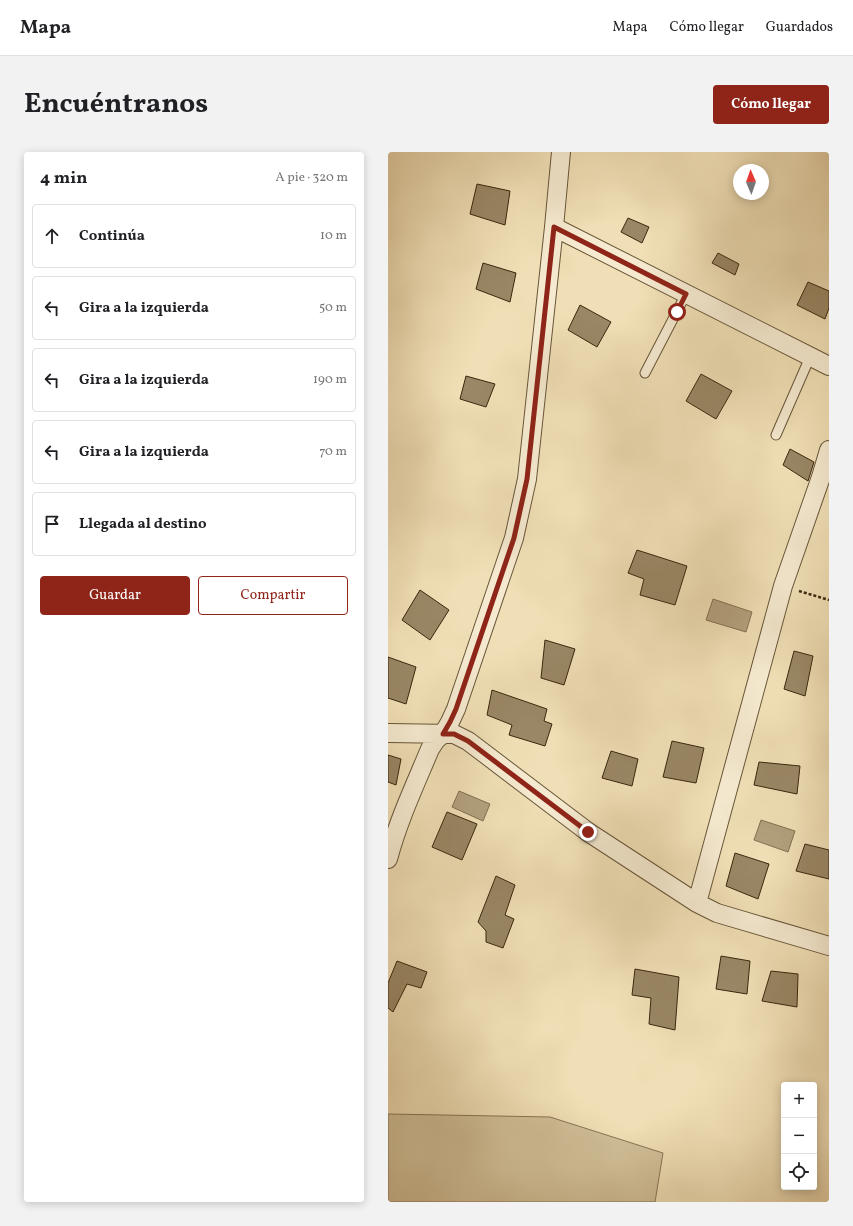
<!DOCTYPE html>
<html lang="es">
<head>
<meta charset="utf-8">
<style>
	body { margin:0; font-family:Vollkorn,serif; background:#f2f2f2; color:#202124 }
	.controls { position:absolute; right:12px; bottom:12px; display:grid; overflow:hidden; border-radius:4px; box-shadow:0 2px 10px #0003 }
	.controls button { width:36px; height:36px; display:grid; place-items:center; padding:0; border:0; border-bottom:1px solid #e0e0e0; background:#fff; color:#202124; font:20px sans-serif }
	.compass { position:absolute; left:345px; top:12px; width:36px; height:36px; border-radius:50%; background:#fff; box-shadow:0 2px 10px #0003; rotate:358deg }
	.stop { position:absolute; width:12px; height:12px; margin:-9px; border:3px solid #8f2418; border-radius:50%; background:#fff }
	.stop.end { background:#8f2418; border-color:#fff; box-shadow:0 1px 4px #0008 }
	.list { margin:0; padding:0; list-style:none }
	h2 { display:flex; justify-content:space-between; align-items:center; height:52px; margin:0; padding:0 16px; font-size:17px }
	h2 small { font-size:13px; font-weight:400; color:#757577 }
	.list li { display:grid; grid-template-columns:26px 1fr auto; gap:12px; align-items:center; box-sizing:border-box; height:64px; margin:0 8px 8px; padding:0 8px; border:1px solid #e0e0e0; border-radius:4px }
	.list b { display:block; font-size:15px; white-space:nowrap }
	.list em { font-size:13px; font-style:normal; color:#757577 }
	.actions { display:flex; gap:8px; padding:12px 16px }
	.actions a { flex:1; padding:9px 0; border:1px solid #8f2418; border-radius:4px; text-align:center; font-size:14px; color:#8f2418 }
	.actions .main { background:#8f2418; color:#fff }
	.icon { flex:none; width:22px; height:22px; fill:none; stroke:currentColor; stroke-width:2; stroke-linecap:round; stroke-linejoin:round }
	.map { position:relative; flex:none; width:441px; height:1050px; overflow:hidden; border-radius:4px }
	header { display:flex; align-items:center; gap:24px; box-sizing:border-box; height:56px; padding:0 20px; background:#fff; border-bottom:1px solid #e0e0e0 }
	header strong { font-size:19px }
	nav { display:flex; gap:22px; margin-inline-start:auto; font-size:14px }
	.intro { display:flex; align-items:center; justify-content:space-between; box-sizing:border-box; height:96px; padding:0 24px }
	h1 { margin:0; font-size:28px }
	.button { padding:10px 18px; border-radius:4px; background:#8f2418; color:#fff; font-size:14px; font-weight:700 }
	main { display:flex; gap:24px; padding:0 24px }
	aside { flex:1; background:#fff; border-radius:4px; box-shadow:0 2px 10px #0003 }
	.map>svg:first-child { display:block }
	.green { fill:#d1c099; stroke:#867454 }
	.water { fill:#b2a07d; stroke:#827051 }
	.building { fill:#998765; stroke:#3a270e }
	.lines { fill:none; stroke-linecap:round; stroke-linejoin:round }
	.service-casing { stroke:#685538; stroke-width:11 }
	.minor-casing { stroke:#685538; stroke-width:20 }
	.path { stroke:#3a270e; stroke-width:2.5; stroke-dasharray:3 2; stroke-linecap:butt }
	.service { stroke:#f5ead0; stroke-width:9 }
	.minor { stroke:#f5ead0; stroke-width:18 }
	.route { stroke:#8f2418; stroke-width:5 }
</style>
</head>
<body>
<header>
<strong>Mapa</strong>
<nav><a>Mapa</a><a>Cómo llegar</a><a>Guardados</a></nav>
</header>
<div class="intro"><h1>Encuéntranos</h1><a class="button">Cómo llegar</a></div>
<main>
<aside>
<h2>4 min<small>A pie · 320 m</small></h2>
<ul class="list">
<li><svg class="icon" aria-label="ahead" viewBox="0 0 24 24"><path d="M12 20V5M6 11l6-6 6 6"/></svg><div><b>Continúa</b></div><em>10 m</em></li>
<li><svg class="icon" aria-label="left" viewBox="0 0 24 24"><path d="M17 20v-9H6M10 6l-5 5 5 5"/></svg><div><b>Gira a la izquierda</b></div><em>50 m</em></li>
<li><svg class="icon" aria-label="left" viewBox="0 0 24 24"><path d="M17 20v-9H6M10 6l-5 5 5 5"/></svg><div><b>Gira a la izquierda</b></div><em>190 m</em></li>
<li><svg class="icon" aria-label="left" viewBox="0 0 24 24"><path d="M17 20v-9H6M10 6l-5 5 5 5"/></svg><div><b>Gira a la izquierda</b></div><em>70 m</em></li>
<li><svg class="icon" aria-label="arrive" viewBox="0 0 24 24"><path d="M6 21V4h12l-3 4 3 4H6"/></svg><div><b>Llegada al destino</b></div></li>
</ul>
<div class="actions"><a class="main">Guardar</a><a>Compartir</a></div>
</aside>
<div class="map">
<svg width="441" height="1050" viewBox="0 0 441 1050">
	<rect width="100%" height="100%" fill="#f0dfb6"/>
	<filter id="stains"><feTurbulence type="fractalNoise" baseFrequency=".005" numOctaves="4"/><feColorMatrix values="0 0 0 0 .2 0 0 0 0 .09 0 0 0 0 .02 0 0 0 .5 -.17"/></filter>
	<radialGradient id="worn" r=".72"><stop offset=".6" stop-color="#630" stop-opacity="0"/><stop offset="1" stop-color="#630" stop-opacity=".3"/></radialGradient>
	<path class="green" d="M0,962l162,3 113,36 -8,49h-267z"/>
	<path class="water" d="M325,447l39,13 -6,20 -40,-12z
		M71,639l31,13 -7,17 -31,-14z
		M373,668l34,11 -7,21 -34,-12z"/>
	<path class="building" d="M89,32l33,7 -5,34 -35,-11z
		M240,66l21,9 -7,16 -21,-11z
		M330,101l21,11 -4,11 -23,-12z
		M95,111l33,10 -6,29 -34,-13z
		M420,130l21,9v17l-4,11 -28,-14z
		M192,153l31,17 -14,25 -29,-17z
		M313,222l31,17 -16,28 -30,-18z
		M78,224l29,8 -9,23 -26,-8z
		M402,297l24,13 -6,19 -25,-16z
		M249,398l50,16 -12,39 -35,-10 4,-16 -16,-6z
		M32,438l29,20 -19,30 -28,-20z
		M157,488l30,9 -11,36 -23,-7z
		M406,499l19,5 -8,40 -21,-7z
		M0,505l28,10 -10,37 -18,-6z
		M104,538l55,19 -3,12 8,3 -7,22 -36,-11 3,-10 -25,-10z
		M284,589l32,7 -8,35 -33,-6z
		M223,599l27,8 -6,27 -30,-8z
		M0,603l13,4 -5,26 -8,-3z
		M371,610l41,4 -3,28 -43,-9z
		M59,660l30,12 -15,36 -30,-13z
		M417,692l24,6v29l-33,-8z
		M347,701l34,11 -11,35 -32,-13z
		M108,724l19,9 -10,30 9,4 -11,29 -17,-6v-11l-8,-9z
		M333,804l29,5 -3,33 -31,-5z
		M9,809l30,11 -6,16 -14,-4 -14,28 -5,-4v-25z
		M247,817l44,8 -4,53 -26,-6 2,-26 -19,-3z
		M383,819l27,3 -1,33 -35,-6z"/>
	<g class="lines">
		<g class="service-casing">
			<path id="service" d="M257,221l41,-79
				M388,283l34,-78"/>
		</g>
		<g class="minor-casing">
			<path id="minor" d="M166,75l275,139
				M0,581l66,1 14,7 120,91 109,71 20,10 112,33
				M0,707c10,-38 27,-74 42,-110l6,-9 7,-6 7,-12 6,-13 58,-171 13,-59 27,-252 7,-75
				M309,751l86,-317 38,-109 8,-27"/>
		</g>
		<path class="path" d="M411,439l30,9"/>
		<use href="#service" class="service"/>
		<use href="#minor" class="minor"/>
	</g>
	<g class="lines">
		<path class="route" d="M200,680l-120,-91 -14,-7h-11l7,-12 6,-13 58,-171 13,-59 27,-252 132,67 -9,18"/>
	</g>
	<rect width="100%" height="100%" filter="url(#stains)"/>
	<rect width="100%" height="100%" fill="url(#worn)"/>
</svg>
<div class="controls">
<button>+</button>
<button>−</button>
<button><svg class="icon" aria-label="locate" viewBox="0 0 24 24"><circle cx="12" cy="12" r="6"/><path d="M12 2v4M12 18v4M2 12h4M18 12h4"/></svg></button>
</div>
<svg class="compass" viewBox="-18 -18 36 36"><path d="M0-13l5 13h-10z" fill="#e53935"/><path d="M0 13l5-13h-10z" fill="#757577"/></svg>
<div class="stop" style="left:289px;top:160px"></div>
<div class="stop end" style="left:200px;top:680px"></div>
</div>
</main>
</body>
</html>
